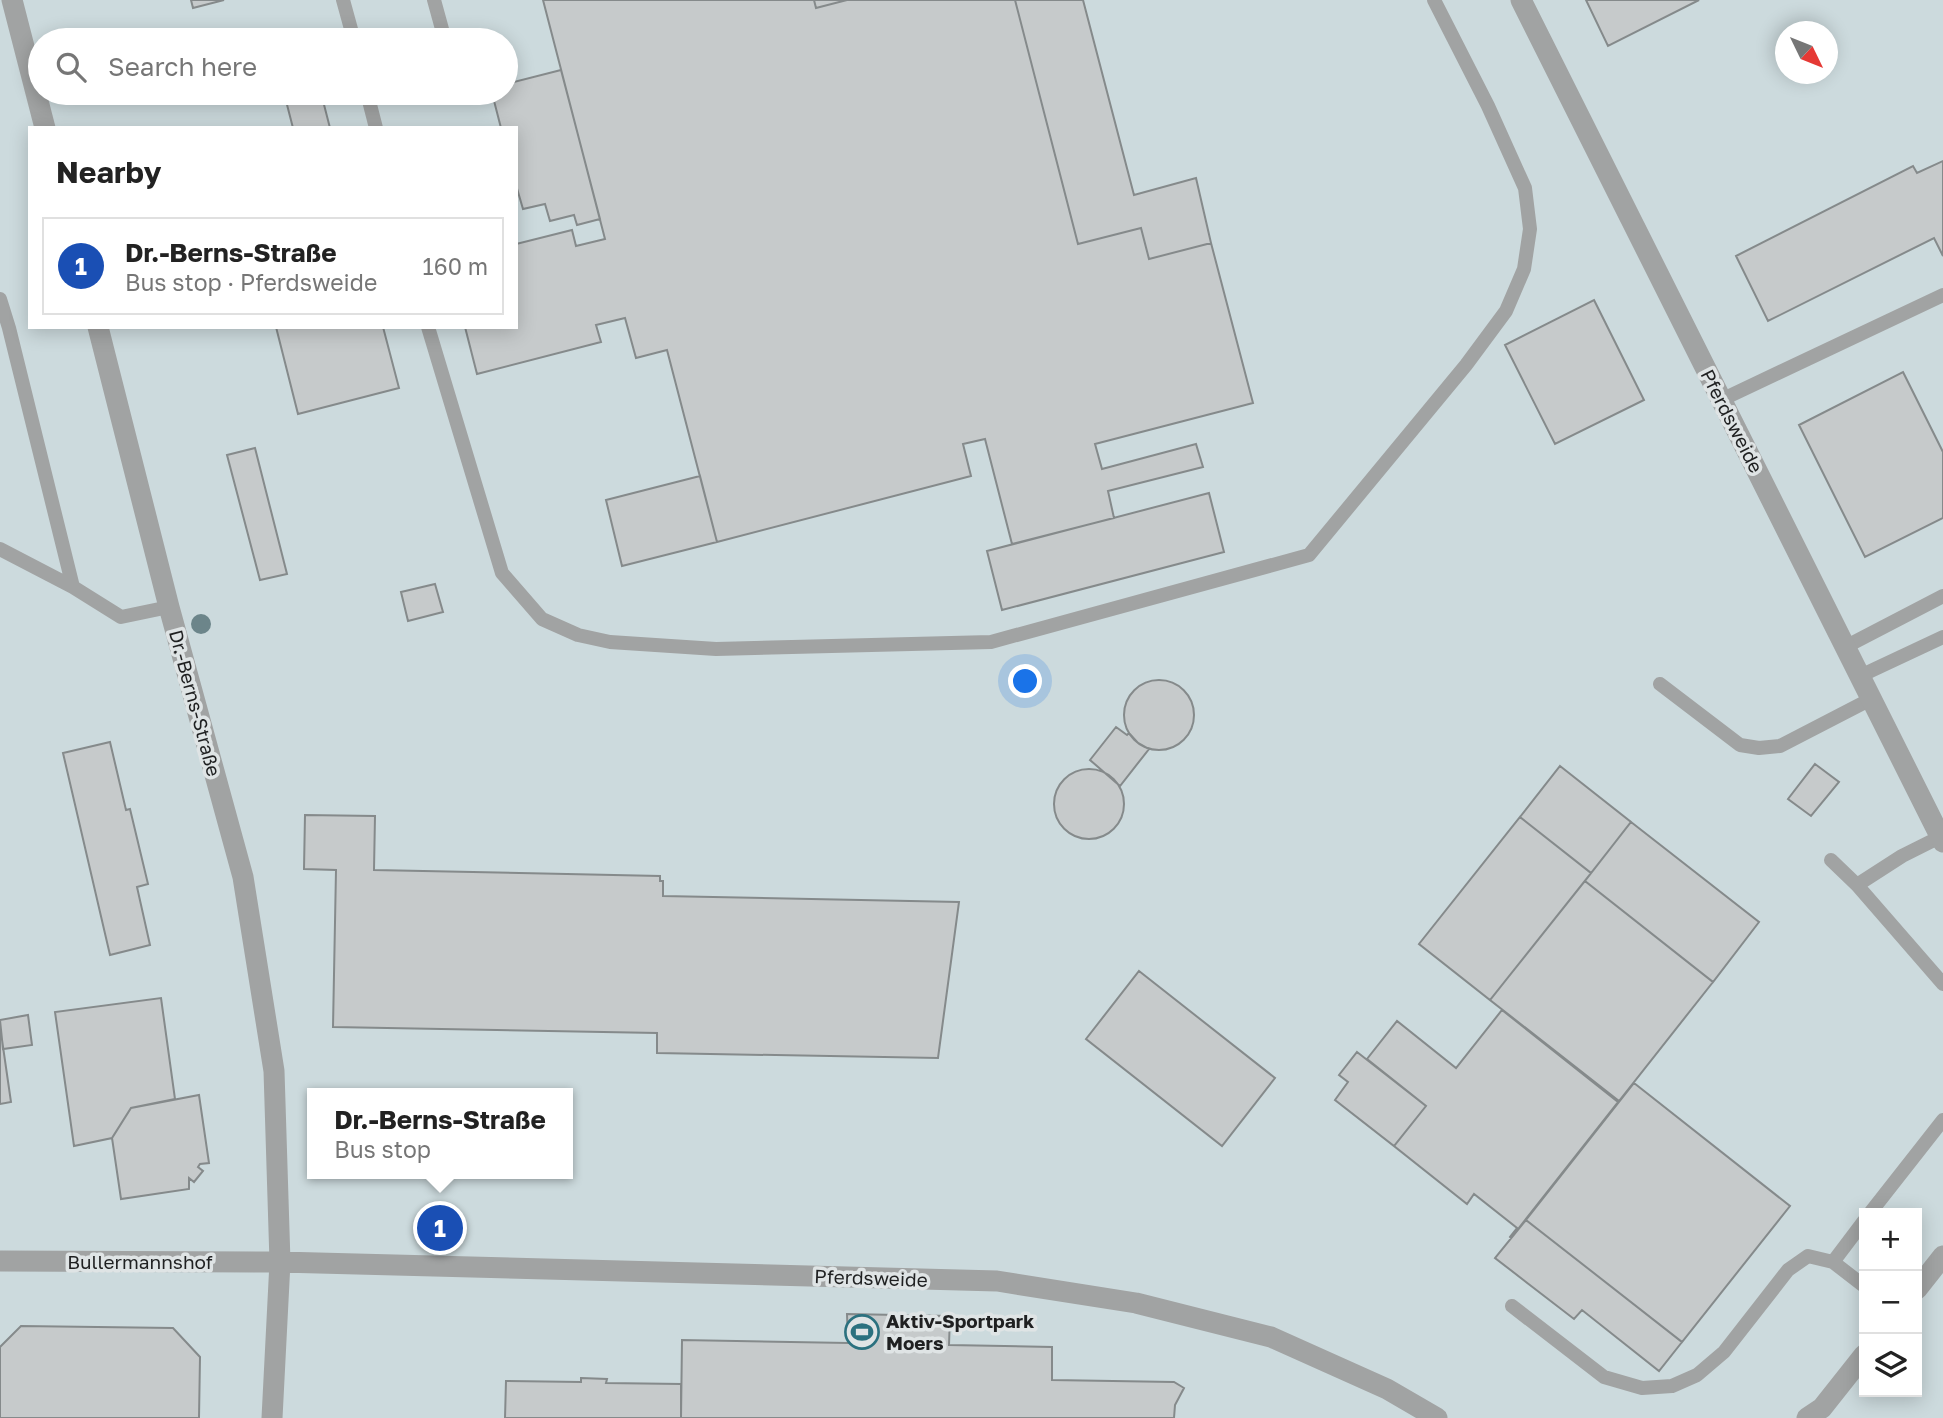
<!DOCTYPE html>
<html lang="en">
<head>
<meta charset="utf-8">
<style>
	body { margin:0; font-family:"Golos Text",sans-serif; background:#f6f6f6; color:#222 }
	.controls { position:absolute; right:21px; bottom:21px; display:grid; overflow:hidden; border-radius:0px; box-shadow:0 4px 18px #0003 }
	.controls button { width:63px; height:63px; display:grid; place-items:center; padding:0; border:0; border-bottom:2px solid #e0e0e0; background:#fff; color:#222; font:35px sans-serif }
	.compass { position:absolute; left:1775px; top:21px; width:63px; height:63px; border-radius:50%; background:#fff; box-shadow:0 4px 18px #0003; rotate:133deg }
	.you { position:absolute; left:1026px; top:682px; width:24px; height:24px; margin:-18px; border:5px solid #fff; border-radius:50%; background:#1a73e8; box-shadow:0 0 0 10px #1a73e833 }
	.badge { display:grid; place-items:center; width:46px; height:46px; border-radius:50%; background:#1a73e8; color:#fff; font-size:23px; font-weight:700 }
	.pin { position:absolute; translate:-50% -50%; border:4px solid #fff; box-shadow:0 2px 7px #0006 }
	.popup { position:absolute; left:307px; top:1088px; width:266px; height:91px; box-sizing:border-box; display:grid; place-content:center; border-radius:0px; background:#fff; filter:drop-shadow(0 2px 5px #0005); font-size:23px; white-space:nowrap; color:#767676 }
	.popup b { font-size:26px; color:#222 }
	.popup::after { content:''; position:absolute; left:50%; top:100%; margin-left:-14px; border:14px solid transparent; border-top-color:#fff }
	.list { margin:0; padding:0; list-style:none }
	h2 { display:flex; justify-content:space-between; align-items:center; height:91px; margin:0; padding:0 28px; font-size:30px }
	h2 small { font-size:23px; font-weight:400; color:#767676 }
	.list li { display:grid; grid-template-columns:46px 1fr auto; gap:21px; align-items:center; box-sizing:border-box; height:98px; margin:0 14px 14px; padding:0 14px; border:2px solid #e0e0e0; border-radius:0px }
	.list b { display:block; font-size:26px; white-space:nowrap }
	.list p { margin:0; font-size:23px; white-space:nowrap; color:#767676 }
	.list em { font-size:23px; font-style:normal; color:#767676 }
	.icon { flex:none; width:38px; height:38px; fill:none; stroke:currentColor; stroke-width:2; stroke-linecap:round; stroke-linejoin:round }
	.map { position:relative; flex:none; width:1943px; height:1418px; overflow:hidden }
	.search { position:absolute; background:#fff; box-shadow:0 4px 18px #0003; left:28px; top:28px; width:490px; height:77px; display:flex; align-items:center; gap:18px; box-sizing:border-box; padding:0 24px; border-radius:38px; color:#767676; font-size:26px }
	.panel { position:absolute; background:#fff; box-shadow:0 4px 18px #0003; left:28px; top:126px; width:490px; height:203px; border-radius:0px }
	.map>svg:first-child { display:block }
	.built { fill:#ccdadd; fill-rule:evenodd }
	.building { fill:#c6cacb; stroke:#858a8b; stroke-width:2 }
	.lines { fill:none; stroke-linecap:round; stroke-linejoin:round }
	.lane { stroke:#a1a3a3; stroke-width:14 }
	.street { stroke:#a1a3a3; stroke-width:21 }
	.tree { fill:#6c858a }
	.labels { text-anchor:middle; stroke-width:7; stroke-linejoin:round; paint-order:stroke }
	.street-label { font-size:19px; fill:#1f2021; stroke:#dfe4e5 }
	.poi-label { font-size:19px; font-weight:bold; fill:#1f2021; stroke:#dfe4e5; text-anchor:start }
</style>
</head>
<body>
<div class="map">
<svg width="1943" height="1418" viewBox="0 0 1943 1418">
	<rect width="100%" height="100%" fill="#dfe4e5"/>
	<path class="built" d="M0,0h1943v1418h-1943zM1786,32h42v42h-42zM40,40h466v53h-466zM30,128h486v199h-486zM312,1093h256v81h-256zM1864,1213h53v179h-53z"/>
	<path class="building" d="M191,0h33l-31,8z
		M543,0h271l2,8 31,-8h168l63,244 63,-16 8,31 62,-16 42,160 -158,41 7,25 94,-25 7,23 -95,24 6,27 -102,26 -27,-105 -22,5 8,32 -254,66 -50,-192 -31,8 -11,-40 -29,7 5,17 -124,32 -12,-47h51v-83l56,-14 4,16 29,-7z
		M814,0h33l-31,8z
		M1015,0h68l51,195 62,-17 15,65 -62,16 -8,-31 -63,16z
		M1586,0h113l-91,46z
		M561,70l39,149 -23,6 -3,-10 -24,6 -5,-17 -22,5 -7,-24v-57h-15l-9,-35h14v-9z
		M284,93h37l9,35h-37z
		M1943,161v95l-9,-18 -166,83 -32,-65 177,-90 4,7z
		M1594,300l50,100 -89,44 -50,-99z
		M276,327h107l16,61 -101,26z
		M1903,372l40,80v66l-78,39 -66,-132z
		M255,448l32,126 -27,6 -33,-125z
		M700,476l17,66 -95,24 -16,-66z
		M1209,493l15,59 -222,58 -15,-59z
		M435,584l8,28 -35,9 -7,-29z
		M1124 715a35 35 0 1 1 70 0a35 35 0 1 1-70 0Z
		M1116,727l11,8 2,-2 9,10 11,6 -29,37 -30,-26z
		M110,742l16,68 4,-1 18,75 -11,3 13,58 -40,10 -47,-202z
		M1815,764l24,18 -28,34 -23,-17z
		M1560,766l71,56 -40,51 -71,-56z
		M1054 804a35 35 0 1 1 70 0a35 35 0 1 1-70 0Z
		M305,815l70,1 -1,54 286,6v5h3v15l296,6 -21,156 -281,-5v-20l-324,-6 3,-157 -32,-1z
		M1520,817l71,56 -101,127 -71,-56z
		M1631,822l128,100 -46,60 -128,-101z
		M1585,881l128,101 -94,119 -129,-101z
		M1139,971l136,107 -53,68 -136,-107z
		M161,998l14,101 -44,9 -19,30 -38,8 -19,-134z
		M1502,1010l116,92 -107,136 -1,-1 7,-9 -43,-34 -7,10 -73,-58 32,-40 -59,-47 30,-38 59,47z
		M28,1015l4,30 -29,4 -3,-29z
		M0,1026l11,76 -11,2z
		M1357,1052l69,54 -32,40 -59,-46 13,-18 -9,-7z
		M1634,1083l156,123 -108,136 -156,-122z
		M199,1095l10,68 -9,1 -2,3 5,4 -9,11 -5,-4v11l-68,10 -9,-61 19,-30z
		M1526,1220l156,122 -23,29 -77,-61 -8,9 -79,-61z
		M847,1314l103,2 -1,29 103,2v33l122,2 10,6 -9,17 -1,13h-493l1,-78 166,3z
		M21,1326l152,2 27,29 -1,61h-199v-71z
		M581,1378l26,1 -1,4 75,1v34h-176l1,-37 75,1z"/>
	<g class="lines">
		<path class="lane" d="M343,0l11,40
			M434,0l11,40
			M367,93l9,35
			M0,299l9,29 64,259
			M428,327l74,246 40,46 36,16 32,7 106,7 275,-7 318,-87 157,-190 40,-54 18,-42 6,-40 -5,-41 -37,-82 -54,-106
			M1721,400l222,-105
			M0,549l73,38 48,30 48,-10
			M1845,647l98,-51
			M1860,676l83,-39
			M1660,684l80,61 19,3 21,-2 91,-47
			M1831,860l26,25 86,99
			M1857,885l45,-29 38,-19
			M1870,1213l73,-93
			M1833,1262l31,-41
			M1512,1306l92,71 38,11 30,-2 25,-11 27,-23 64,-82 20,-14 25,6 31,24"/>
		<path class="street" d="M12,0l33,128
			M1521,0l422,842
			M98,327l71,280 74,270 31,194 6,191 -8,156
			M0,1261l280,1 717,19 139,22 135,34 116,52 50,29
			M1917,1289l26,-33
			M1807,1418l15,-10 42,-53"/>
	</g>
	<circle class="tree" cx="201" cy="624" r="10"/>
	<defs>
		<g id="stadium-ring" transform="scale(1.75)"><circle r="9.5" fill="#dfe4e5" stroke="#2b717f" stroke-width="1.5"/><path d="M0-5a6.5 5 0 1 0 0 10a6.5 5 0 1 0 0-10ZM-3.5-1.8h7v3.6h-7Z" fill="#2b717f"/></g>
	</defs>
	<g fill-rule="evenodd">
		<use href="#stadium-ring" x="862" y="1332"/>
	</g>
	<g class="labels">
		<g class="street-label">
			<text transform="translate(1732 421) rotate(63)" y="7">Pferdsweide</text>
			<text transform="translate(195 703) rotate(75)" y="7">Dr.-Berns-Straße</text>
			<text x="140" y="1269">Bullermannshof</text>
			<text transform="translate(871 1278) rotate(2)" y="7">Pferdsweide</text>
		</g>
		<g class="poi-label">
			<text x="886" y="1328">Aktiv-Sportpark<tspan x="886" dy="22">Moers</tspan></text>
		</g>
	</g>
</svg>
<div class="controls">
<button>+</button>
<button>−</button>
<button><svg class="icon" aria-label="layers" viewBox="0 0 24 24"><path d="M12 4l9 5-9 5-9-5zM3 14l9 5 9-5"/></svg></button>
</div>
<svg class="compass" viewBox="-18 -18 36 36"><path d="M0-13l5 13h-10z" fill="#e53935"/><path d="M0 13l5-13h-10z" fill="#767676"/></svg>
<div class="you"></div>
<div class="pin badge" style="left:440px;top:1228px;background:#1a4fb4">1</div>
<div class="popup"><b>Dr.-Berns-Straße</b>Bus stop</div>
<div class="search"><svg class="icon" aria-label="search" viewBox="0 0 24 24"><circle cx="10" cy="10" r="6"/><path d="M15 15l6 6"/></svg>Search here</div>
<section class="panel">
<h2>Nearby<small></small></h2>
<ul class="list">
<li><span class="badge" style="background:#1a4fb4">1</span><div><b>Dr.-Berns-Straße</b><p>Bus stop · Pferdsweide</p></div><em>160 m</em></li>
</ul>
</section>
</div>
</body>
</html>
